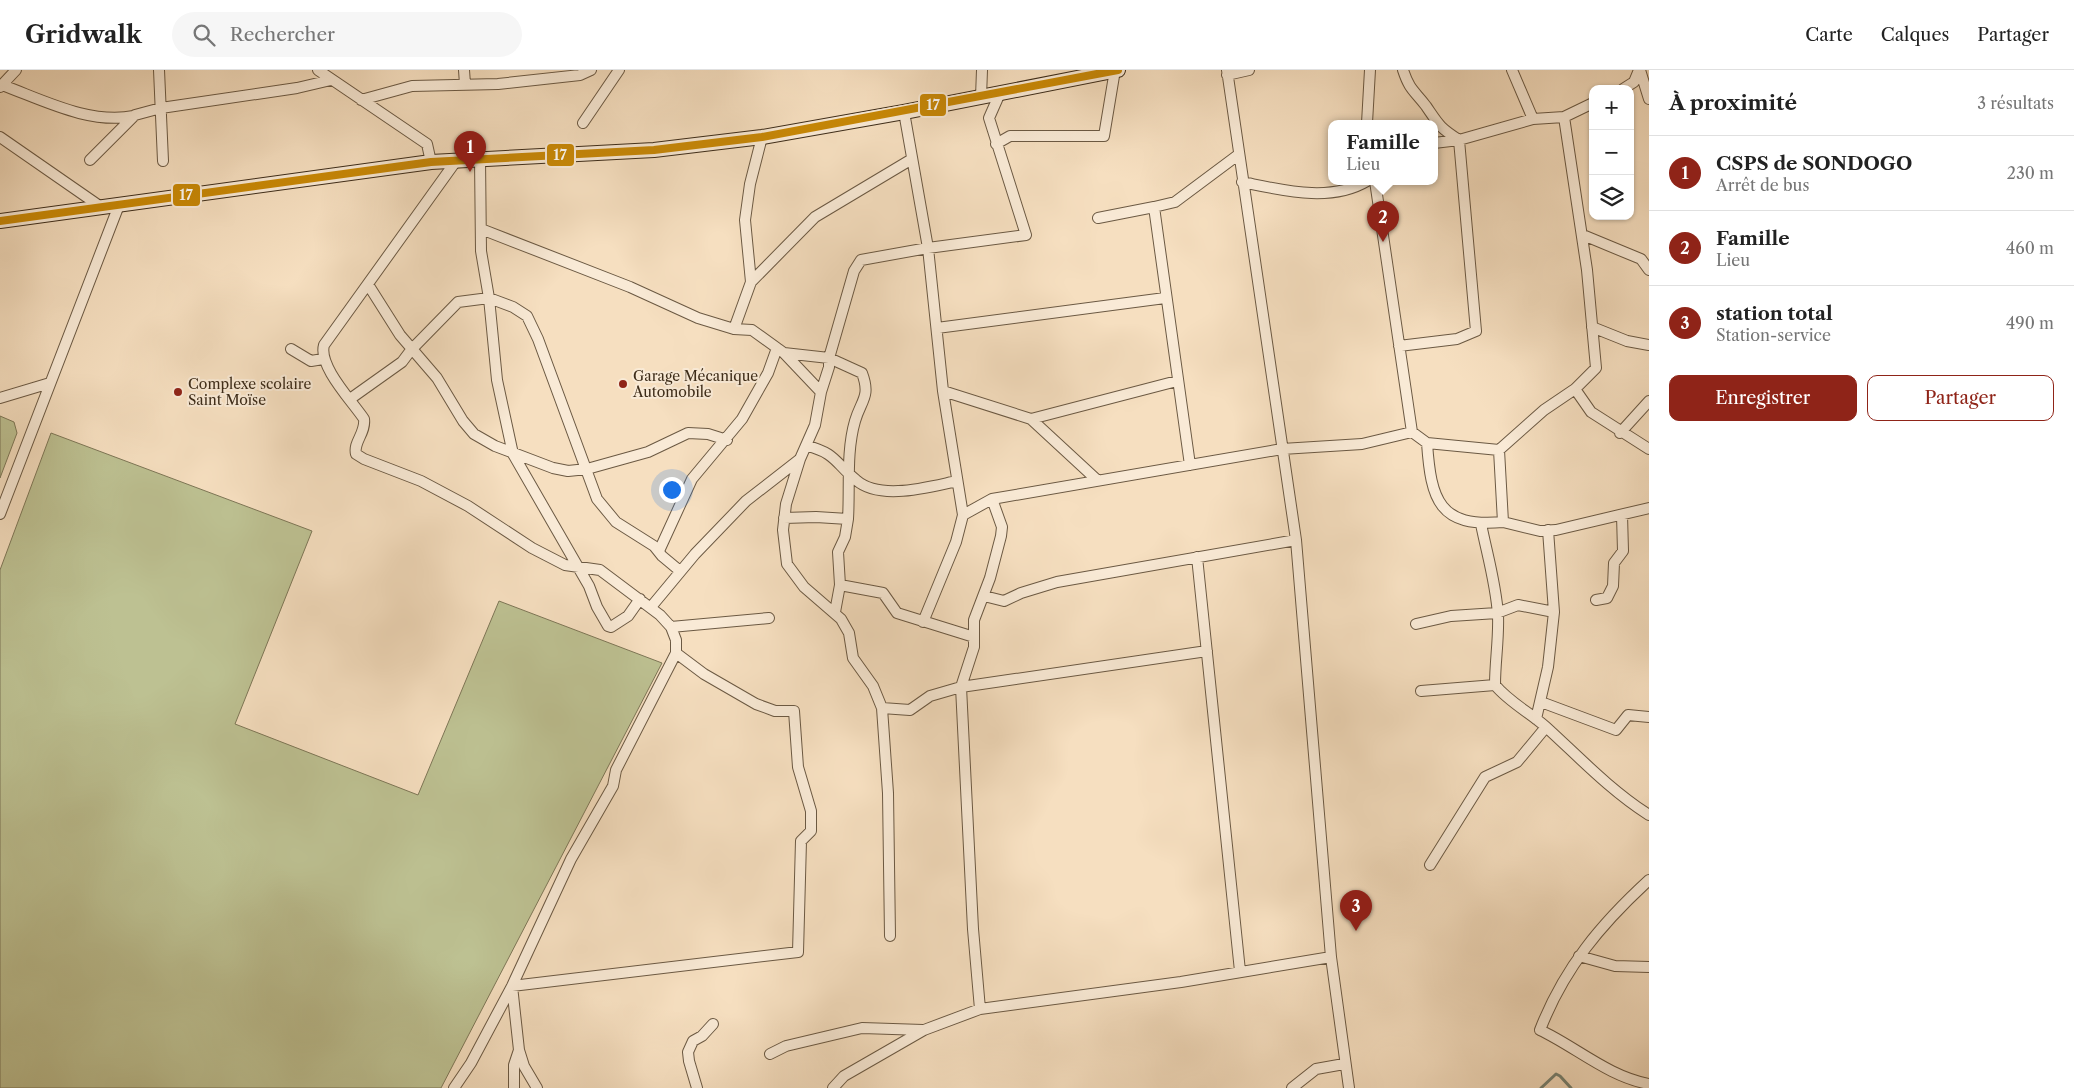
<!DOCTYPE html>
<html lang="fr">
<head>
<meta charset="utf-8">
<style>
	body { margin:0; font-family:"Libre Caslon Text",serif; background:#f6f6f6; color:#222 }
	.controls { position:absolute; right:15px; top:15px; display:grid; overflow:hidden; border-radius:10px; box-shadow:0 1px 4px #0004 }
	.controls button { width:45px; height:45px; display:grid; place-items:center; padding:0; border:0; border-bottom:1px solid #e0e0e0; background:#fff; color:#222; font:25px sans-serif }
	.you { position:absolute; left:671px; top:419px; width:18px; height:18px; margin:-12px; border:4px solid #fff; border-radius:50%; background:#1a73e8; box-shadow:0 0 0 8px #1a73e833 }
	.badge { display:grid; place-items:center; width:32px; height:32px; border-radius:50%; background:#8f2418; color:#fff; font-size:16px; font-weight:700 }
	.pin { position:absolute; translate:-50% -41px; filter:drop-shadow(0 1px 2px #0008) }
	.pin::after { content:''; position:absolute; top:26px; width:18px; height:15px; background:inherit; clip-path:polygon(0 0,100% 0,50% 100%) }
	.popup { position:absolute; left:1328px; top:50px; width:110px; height:65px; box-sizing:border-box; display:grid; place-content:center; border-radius:10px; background:#fff; filter:drop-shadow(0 1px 4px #0005); font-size:16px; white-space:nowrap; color:#767676 }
	.popup b { font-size:19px; color:#222 }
	.popup::after { content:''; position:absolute; left:50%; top:100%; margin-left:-10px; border:10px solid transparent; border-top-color:#fff }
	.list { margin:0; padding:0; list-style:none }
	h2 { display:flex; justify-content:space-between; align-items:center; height:65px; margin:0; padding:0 20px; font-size:21px }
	h2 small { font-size:16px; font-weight:400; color:#767676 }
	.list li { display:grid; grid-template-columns:32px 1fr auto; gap:15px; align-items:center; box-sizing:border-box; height:75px; padding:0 20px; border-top:1px solid #e0e0e0 }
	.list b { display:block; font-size:19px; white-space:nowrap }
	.list p { margin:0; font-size:16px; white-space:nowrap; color:#767676 }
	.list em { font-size:16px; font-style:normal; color:#767676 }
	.actions { display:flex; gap:10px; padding:15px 20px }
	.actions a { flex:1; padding:11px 0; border:1px solid #8f2418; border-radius:10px; text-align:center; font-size:18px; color:#8f2418 }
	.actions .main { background:#8f2418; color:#fff }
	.icon { flex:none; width:28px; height:28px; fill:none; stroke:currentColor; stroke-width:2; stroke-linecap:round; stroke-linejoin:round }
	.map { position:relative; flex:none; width:1649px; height:1018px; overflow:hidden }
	header { display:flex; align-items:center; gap:30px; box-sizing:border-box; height:70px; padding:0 25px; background:#fff; border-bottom:1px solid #e0e0e0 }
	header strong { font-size:24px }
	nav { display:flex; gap:28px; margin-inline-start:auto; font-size:18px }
	.search { width:350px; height:45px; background:#f6f6f6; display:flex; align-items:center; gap:12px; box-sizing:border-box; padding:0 18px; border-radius:28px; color:#767676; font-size:19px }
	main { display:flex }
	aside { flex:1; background:#fff }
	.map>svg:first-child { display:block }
	.green { fill:#bdc192; stroke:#7d7656 }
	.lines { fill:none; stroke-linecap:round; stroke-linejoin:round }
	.stream { stroke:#778374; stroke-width:3 }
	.street-casing { stroke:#6b5943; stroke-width:12 }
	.secondary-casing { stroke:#3d2c19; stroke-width:16 }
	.street { stroke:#f9ead6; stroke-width:10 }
	.secondary { stroke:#f9ead6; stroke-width:14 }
	.bus-1-casing { stroke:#f9ead6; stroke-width:11 }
	.bus-1 { stroke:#c88806; stroke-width:8 }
	.poi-dot { fill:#8f2418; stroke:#f9ead6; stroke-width:2 }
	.labels { text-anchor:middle; stroke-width:4; stroke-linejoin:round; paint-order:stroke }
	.poi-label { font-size:14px; fill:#3d2c19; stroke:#f9ead6; text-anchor:start }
	.line-badge { stroke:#f9ead6; stroke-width:2 }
	.badge-label { font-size:14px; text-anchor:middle; font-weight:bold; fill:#fff }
</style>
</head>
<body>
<header>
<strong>Gridwalk</strong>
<div class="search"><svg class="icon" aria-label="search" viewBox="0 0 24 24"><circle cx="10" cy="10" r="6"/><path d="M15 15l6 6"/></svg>Rechercher</div>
<nav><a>Carte</a><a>Calques</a><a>Partager</a></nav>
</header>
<main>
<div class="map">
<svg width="1649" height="1018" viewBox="0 0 1649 1018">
	<rect width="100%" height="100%" fill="#f6dfc0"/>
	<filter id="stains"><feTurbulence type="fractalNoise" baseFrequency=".004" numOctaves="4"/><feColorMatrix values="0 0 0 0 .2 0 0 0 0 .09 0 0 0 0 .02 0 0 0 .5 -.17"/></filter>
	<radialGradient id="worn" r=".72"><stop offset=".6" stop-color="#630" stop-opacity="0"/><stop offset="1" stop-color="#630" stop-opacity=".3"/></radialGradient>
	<path class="green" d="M0,346l14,6 3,11 -17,45z
		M51,363l261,98 -77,193 183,71 81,-194 163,62 -221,425h-441v-518z"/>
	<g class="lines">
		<path class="stream" d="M1541,1018l15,-14 4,2 11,12"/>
		<g class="street-casing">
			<path id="street" d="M159,0l4,91
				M318,0l109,74 4,18
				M464,0l1,14
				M1227,0l69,470 35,417 18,131
				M1512,0l21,49
				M1640,0l9,29
				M1227,5l22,-5
				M2,15c41,15 88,40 132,31
				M0,17l16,-17
				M1623,19l11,-7 5,-12
				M981,27l1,-27
				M361,30l51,-14 86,-2 82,-9 11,-5
				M904,42l24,136 15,143 20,124 -7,27 -33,80
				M583,53l36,-53
				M1367,53l3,-53
				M0,67l101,70
				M1434,73l25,-3 74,-21 31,-2 29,-14
				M996,74l14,-8h94l11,-66
				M480,89l1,92 8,47 8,82 16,74 76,132 8,21 11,19 3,1 17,-11 12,-17
				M90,90l45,-45 26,-7 136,-20 34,-8
				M1375,111l37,251 15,11 72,7 45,-40 31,-21 21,-21 -9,-98 -23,-153
				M1242,112c40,8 88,21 125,-1
				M1098,148l56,-11
				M481,159l149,58 68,31 36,11 18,1 32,23 45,5 25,-87 7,-11 67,-12 98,-13 -37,-117 11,-25
				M1583,165l58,24 8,11
				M751,212l64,-65 97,-58
				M369,216l31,49 37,43 26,43 11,13 21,12 58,22 15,3 19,-2 61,-17 40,-19 20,1 19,6
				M1592,257l35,14 22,4
				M937,258l228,-30
				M734,259l17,-47 -6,-62 5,-36 12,-47
				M1399,276l58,-7 19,-8 -17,-191c-20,-13 -20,-15 -33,-34 -12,-16 -16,-15 -23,-36
				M291,279l20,12 12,-2
				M784,283l37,39 -6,33 -15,34 -14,45 -3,26 4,34 17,23 37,32 8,14 4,25 20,28 9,22 6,85 2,143
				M1575,319l16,23 58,37
				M943,321l88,28 66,61
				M0,328l50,-15
				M350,329l52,-37 9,-12 47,-48 31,-4 24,9 14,9 11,23 59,160 19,23 38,24 8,10 18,15
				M1031,349l146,-38
				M1620,363l29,-32
				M1427,373c4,57 12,85 76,79
				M807,376c29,7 28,17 49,34 24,21 72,7 101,1
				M1499,380l4,72 37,9 16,-1 93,-22
				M1190,395l-36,-258 21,-5 63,-47
				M0,444l119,-309
				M963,445l29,-16 290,-50 80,-5 50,-12
				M784,448l32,-1 32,2c2,-32 -2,-67 7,-98 6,-21 16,-24 7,-48l-33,-15v9l-8,25
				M1481,454c6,30 15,60 17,91 1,24 -3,46 -3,70
				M659,481l33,-72 50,-60 26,-46 9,-25
				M1197,487l43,414
				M840,515l43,8 14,20 77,24
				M984,526l20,5 17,-8 36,-11 239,-42
				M1596,530l11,-2 6,-12 1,-23 9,-12 -1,-36
				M651,537l44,-53 51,-53 54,-42
				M835,542l5,-27 -2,-33 7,-15 3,-18
				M1416,554l35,-8 46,-3 21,-8 36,7
				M671,557l98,-9
				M1421,621l74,-6c14,17 34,27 51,42 34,31 64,63 103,88
				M1541,632l75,28 12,-15 21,2
				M882,638l28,2 20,-14 31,-9 246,-36
				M1536,649l12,-52 6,-55 -6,-82
				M1430,795l55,-88 32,-15 29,-35
				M1649,810c-48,44 -85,88 -109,150 36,17 69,47 109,54
				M1579,886l36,10 34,1
				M980,939l-7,-80 -12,-242 13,-40v-27l16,-42 11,-42 1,-9 -10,-28
				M770,984l16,-8 76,-18 61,2
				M454,1018l17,-25 41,-77 59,-127 42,-73 3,-16 60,-117v-13l-5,-13 -11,-12 -60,-45 -35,-5 -33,-17 -64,-42 -47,-25 -57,-22 -8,-5c-3,-12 10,-21 8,-35 -12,-18 -46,-53 -40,-74l132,-184
				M514,1018v-23l5,-15
				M537,1018l-13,-22 -5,-16 -7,-64 286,-34 3,-111 10,-10v-20l-13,-44 -4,-56h-19l-19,-7 -52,-30 -28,-21
				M697,1018l-8,-27 -1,-9 5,-11 9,-5 11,-12
				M833,1018l11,-12 80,-46 56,-21 201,-27 150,-25
				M1292,1018l24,-19 28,-5"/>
		</g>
		<g class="secondary-casing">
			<path id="secondary" d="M0,151l431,-59 223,-12 108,-13 142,-25 214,-42"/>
		</g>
		<use href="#street" class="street"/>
		<use href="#secondary" class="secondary"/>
		<g class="bus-1-casing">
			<path id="bus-1" d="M0,151l431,-59 223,-12 108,-13 356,-67"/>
		</g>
		<use href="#bus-1" class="bus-1"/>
	</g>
	<g class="poi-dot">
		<circle cx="623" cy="314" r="5"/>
		<circle cx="178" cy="322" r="5"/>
	</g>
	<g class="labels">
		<g class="poi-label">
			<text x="633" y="311">Garage Mécanique<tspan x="633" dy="16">Automobile</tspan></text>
			<text x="188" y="319">Complexe scolaire<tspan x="188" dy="16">Saint Moïse</tspan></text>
		</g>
	</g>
	<g class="line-badge">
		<rect x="919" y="23" width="28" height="24" rx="5" fill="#c88806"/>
		<rect x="546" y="73" width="29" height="24" rx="5" fill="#c88806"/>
		<rect x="172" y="113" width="29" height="24" rx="5" fill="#c88806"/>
	</g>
	<g class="badge-label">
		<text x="933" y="40">17</text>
		<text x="560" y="90">17</text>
		<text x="186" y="130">17</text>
	</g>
	<rect width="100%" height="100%" filter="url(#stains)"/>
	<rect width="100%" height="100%" fill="url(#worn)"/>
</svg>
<div class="controls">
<button>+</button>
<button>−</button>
<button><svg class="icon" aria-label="layers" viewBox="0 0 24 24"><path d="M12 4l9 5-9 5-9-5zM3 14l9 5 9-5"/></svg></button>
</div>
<div class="you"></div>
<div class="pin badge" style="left:470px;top:102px">1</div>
<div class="pin badge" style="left:1383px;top:172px">2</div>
<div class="popup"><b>Famille</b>Lieu</div>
<div class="pin badge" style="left:1356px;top:861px">3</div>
</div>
<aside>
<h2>À proximité<small>3 résultats</small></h2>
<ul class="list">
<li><span class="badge">1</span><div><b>CSPS de SONDOGO</b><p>Arrêt de bus</p></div><em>230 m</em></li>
<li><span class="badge">2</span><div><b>Famille</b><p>Lieu</p></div><em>460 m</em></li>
<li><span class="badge">3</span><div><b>station total</b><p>Station-service</p></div><em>490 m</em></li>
</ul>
<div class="actions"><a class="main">Enregistrer</a><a>Partager</a></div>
</aside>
</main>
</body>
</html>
